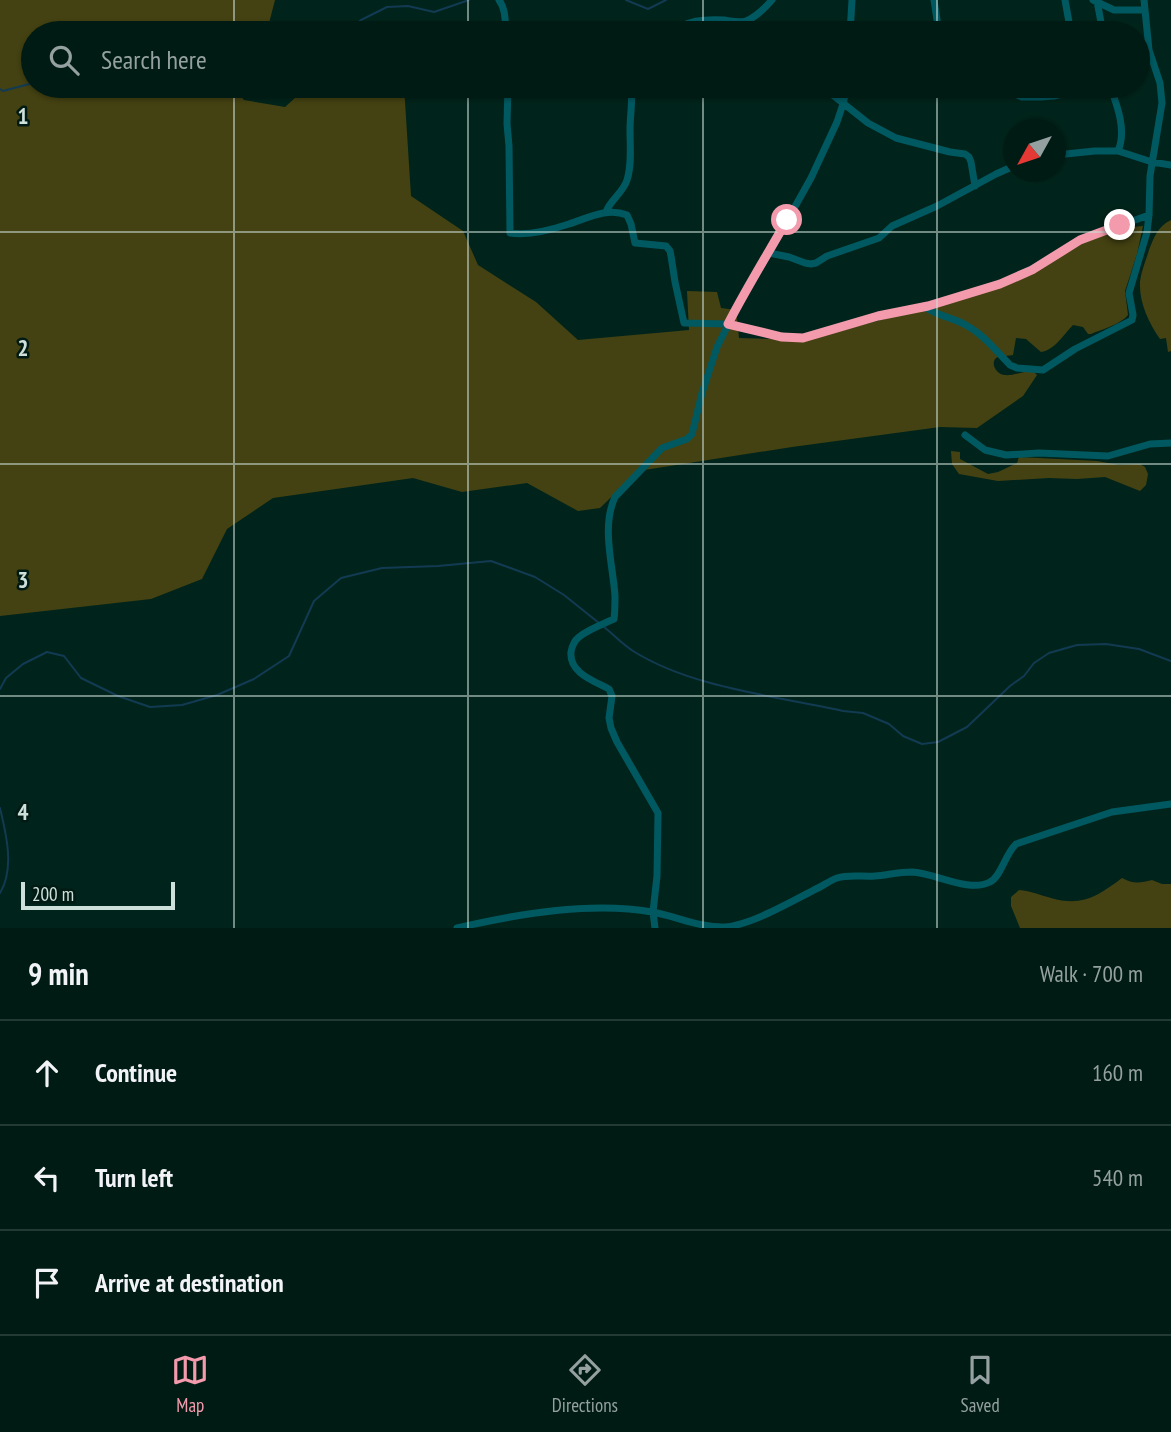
<!DOCTYPE html>
<html lang="en">
<head>
<meta charset="utf-8">
<style>
	body { margin:0; font-family:"PT Sans Narrow",sans-serif; background:#0e2822; color:#f1f3f6 }
	.compass { position:absolute; left:1003px; top:119px; width:63px; height:63px; border-radius:50%; background:#001b14; box-shadow:0 2px 5px #0004; rotate:230deg }
	.scale { position:absolute; left:21px; bottom:18px; width:154px; box-sizing:border-box; padding-left:7px; border:4px solid #cde0d9; border-top:0; font-size:19px; line-height:24px; white-space:nowrap; color:#cde0d9; -webkit-text-stroke:5px #011a13; paint-order:stroke }
	.stop { position:absolute; width:21px; height:21px; margin:-16px; border:5px solid #f39aac; border-radius:50%; background:#fff }
	.stop.end { background:#f39aac; border-color:#fff; box-shadow:0 2px 7px #0008 }
	.list { margin:0; padding:0; list-style:none }
	h2 { display:flex; justify-content:space-between; align-items:center; height:91px; margin:0; padding:0 28px; font-size:30px }
	h2 small { font-size:23px; font-weight:400; color:#95a1a0 }
	.list li { display:grid; grid-template-columns:46px 1fr auto; gap:21px; align-items:center; box-sizing:border-box; height:105px; padding:0 28px; border-top:2px solid #223934 }
	.list b { display:block; font-size:26px; white-space:nowrap }
	.list em { font-size:23px; font-style:normal; color:#95a1a0 }
	.icon { flex:none; width:38px; height:38px; fill:none; stroke:currentColor; stroke-width:2; stroke-linecap:round; stroke-linejoin:round }
	.map { position:relative; flex:none; width:1171px; height:928px; overflow:hidden }
	.search { position:absolute; background:#001b14; box-shadow:0 2px 5px #0004; left:21px; right:21px; top:21px; height:77px; display:flex; align-items:center; gap:18px; box-sizing:border-box; padding:0 24px; border-radius:38px; color:#95a1a0; font-size:26px }
	.sheet { height:406px; background:#001b14 }
	nav { display:flex; justify-content:space-around; align-items:center; box-sizing:border-box; height:98px; border-top:2px solid #223934; background:#001b14; font-size:19px; color:#95a1a0 }
	nav a { display:grid; justify-items:center; gap:4px }
	nav .on { color:#f39aac }
	.map>svg:first-child { display:block }
	.green { fill:#444212 }
	.lines { fill:none; stroke-linecap:round; stroke-linejoin:round }
	.stream { stroke:#123b53; stroke-width:2 }
	.minor { stroke:#005961; stroke-width:7 }
	.route { stroke:#f39aac; stroke-width:9 }
	.grid { fill:none; stroke:#cde0d9; stroke-width:2; stroke-opacity:0.55 }
	.grid-label { font-size:23px; text-anchor:middle; font-weight:bold; fill:#cde0d9; stroke:#011a13; stroke-width:5; stroke-linejoin:round; paint-order:stroke }
</style>
</head>
<body>
<div class="map">
<svg width="1171" height="928" viewBox="0 0 1171 928">
	<rect width="100%" height="100%" fill="#00241b"/>
	<path class="green" d="M0,0h275l-7,27 -5,6h-230v53h199l12,14 41,7 23,-21h96l7,110 52,35 15,34 58,37 42,38 111,-10 -2,-39 30,1 4,16 15,2 3,28 66,2 118,-31 95,-28 64,-37 40,-16 21,-2 -6,28 -12,37 3,24c-7,9 -25,14 -37,19h-3l-5,-7 -10,-2c-10,10 -18,25 -32,27l-15,-13 -10,-1 -3,17c-3,1 -14,1 -17,3 -6,6 1,16 8,17 10,1 19,-4 29,-4l4,4 -14,21 -46,32 -37,-1 -148,20 -154,24 -38,37 -22,3 -51,-28 -65,9 -49,-14 -140,20 -46,31 -25,50 -51,20 -151,17z
		M1171,220v131l-3,1 -2,-14 -6,1c-11,-16 -21,-36 -20,-57 1,-10 6,-22 9,-32 5,-13 9,-24 22,-30z
		M951,451l9,1v7l28,15 10,-2 19,-9 2,-6 78,4 22,4 21,-1 5,3 3,7 -2,11 -6,6 -35,-14 -28,2 -28,-1 -51,3 -39,-7 -7,-10z
		M1122,878c11,6 18,5 30,2l10,4h9v44h-151l-9,-22v-9l8,-7c12,1 21,5 32,8 31,9 47,-2 71,-20z"/>
	<g class="lines">
		<path class="stream" d="M626,0l22,9 18,-9
			M346,33l15,-13 26,-13 21,-1 26,6 35,-12
			M74,86l22,4 5,-4
			M138,86l6,2 2,-2
			M238,86l5,5 17,2 36,-7
			M0,89l3,2 30,-8
			M604,627c9,7 18,17 29,24 59,37 143,45 210,60l20,2 26,11 14,12 19,8 16,-2 29,-15 43,-41 14,-10 10,-13 15,-10 28,-8 29,-1 33,5 32,12
			M0,689l6,-11 17,-14 24,-12 17,4 17,22 37,18 32,11 32,-2 35,-10 37,-16 35,-23 25,-55 27,-23 41,-10 56,-2 53,-5 44,16 29,18 35,28
			M0,808c6,25 15,61 0,85"/>
		<path class="minor" d="M499,0c7,9 6,22 7,33
			M934,0l5,33
			M1065,0l6,33
			M1093,0l21,10h30
			M1097,1l6,32
			M671,33c15,-13 34,-14 53,-13 7,1 15,3 22,1 10,-4 19,-13 26,-21
			M850,33l2,-33
			M508,86l-1,38 2,22 1,87c19,3 41,-3 59,-9 19,-6 38,-17 58,-9l4,9 4,19 31,3 4,5 1,5 4,26 9,41 44,1 54,13 21,1 75,-22 50,-10 72,-22 32,-15 48,-29 69,-25
			M815,86l19,10 34,27 28,15 54,14 15,2 4,3 2,5 4,24
			M977,86l13,4 25,4 7,3h19l13,-1 29,-7 19,-3
			M1110,86c7,19 17,45 8,65
			M1056,155l39,-4h23l34,11 19,3
			M606,212c4,-12 17,-19 21,-32 5,-15 3,-34 3,-50 0,-15 3,-29 1,-44
			M769,253l20,4 16,6 6,1 5,-1 11,-7 52,-18 13,-12 45,-20 59,-32 18,-8
			M924,306c13,11 31,11 45,21 16,9 28,25 41,38l7,3 26,2 32,-21 57,-29 1,-5 -4,-22 18,-61 2,-17 1,-39 12,-73 -2,-20 -11,-33 -5,-50
			M965,435l20,15 21,5 33,-2 69,3 42,-12 21,-1
			M457,928c60,-14 134,-27 195,-16 24,4 48,16 73,15 27,-2 69,-27 93,-39 6,-3 13,-8 19,-10 12,-4 26,-1 38,-2 12,-1 24,-4 37,-4 23,1 57,21 78,10 11,-5 15,-28 26,-38l96,-32 59,-8
			M655,928l-2,-16 4,-36 1,-63 -41,-71 -6,-14 -2,-10 3,-22 -3,-7c-15,-8 -40,-16 -38,-37 1,-6 3,-11 8,-15 10,-8 24,-13 35,-18 1,-8 1,-15 1,-23 -2,-31 -14,-69 0,-99l47,-49 25,-9 5,-5 10,-41 15,-46 30,-60 22,-34 42,-75 26,-56 6,-18 4,-18"/>
	</g>
	<g class="lines">
		<path class="route" d="M787,220c-20,35 -41,69 -59,104l54,13 21,1 75,-22 50,-10 72,-22 32,-14 48,-30 40,-15"/>
	</g>
	<path class="grid" d="M234,0v33M468,0v33M703,0v33M937,0v33M234,86v842M468,86v842M703,86v842M937,86v842M0,232h1171M0,464h1171M0,696h1171"/>
	<g class="grid-label">
		<text x="23" y="124">1</text>
		<text x="23" y="356">2</text>
		<text x="23" y="588">3</text>
		<text x="23" y="820">4</text>
	</g>
</svg>
<svg class="compass" viewBox="-18 -18 36 36"><path d="M0-13l5 13h-10z" fill="#e53935"/><path d="M0 13l5-13h-10z" fill="#95a1a0"/></svg>
<div class="scale">200 m</div>
<div class="stop" style="left:787px;top:220px"></div>
<div class="stop end" style="left:1120px;top:225px"></div>
<div class="search"><svg class="icon" aria-label="search" viewBox="0 0 24 24"><circle cx="10" cy="10" r="6"/><path d="M15 15l6 6"/></svg>Search here</div>
</div>
<section class="sheet">
<h2>9 min<small>Walk · 700 m</small></h2>
<ul class="list">
<li><svg class="icon" aria-label="ahead" viewBox="0 0 24 24"><path d="M12 20V5M6 11l6-6 6 6"/></svg><div><b>Continue</b></div><em>160 m</em></li>
<li><svg class="icon" aria-label="left" viewBox="0 0 24 24"><path d="M17 20v-9H6M10 6l-5 5 5 5"/></svg><div><b>Turn left</b></div><em>540 m</em></li>
<li><svg class="icon" aria-label="arrive" viewBox="0 0 24 24"><path d="M6 21V4h12l-3 4 3 4H6"/></svg><div><b>Arrive at destination</b></div></li>
</ul>
</section>
<nav>
<a class="on"><svg class="icon" aria-label="map" viewBox="0 0 24 24"><path d="M3 6l6-2 6 2 6-2v14l-6 2-6-2-6 2zM9 4v14M15 6v14"/></svg>Map</a>
<a><svg class="icon" aria-label="directions" viewBox="0 0 24 24"><path d="M12 3l9 9-9 9-9-9zM9 14v-3h6M13 9l2 2-2 2"/></svg>Directions</a>
<a><svg class="icon" aria-label="saved" viewBox="0 0 24 24"><path d="M7 4h10v16l-5-4-5 4z"/></svg>Saved</a>
</nav>
</body>
</html>
